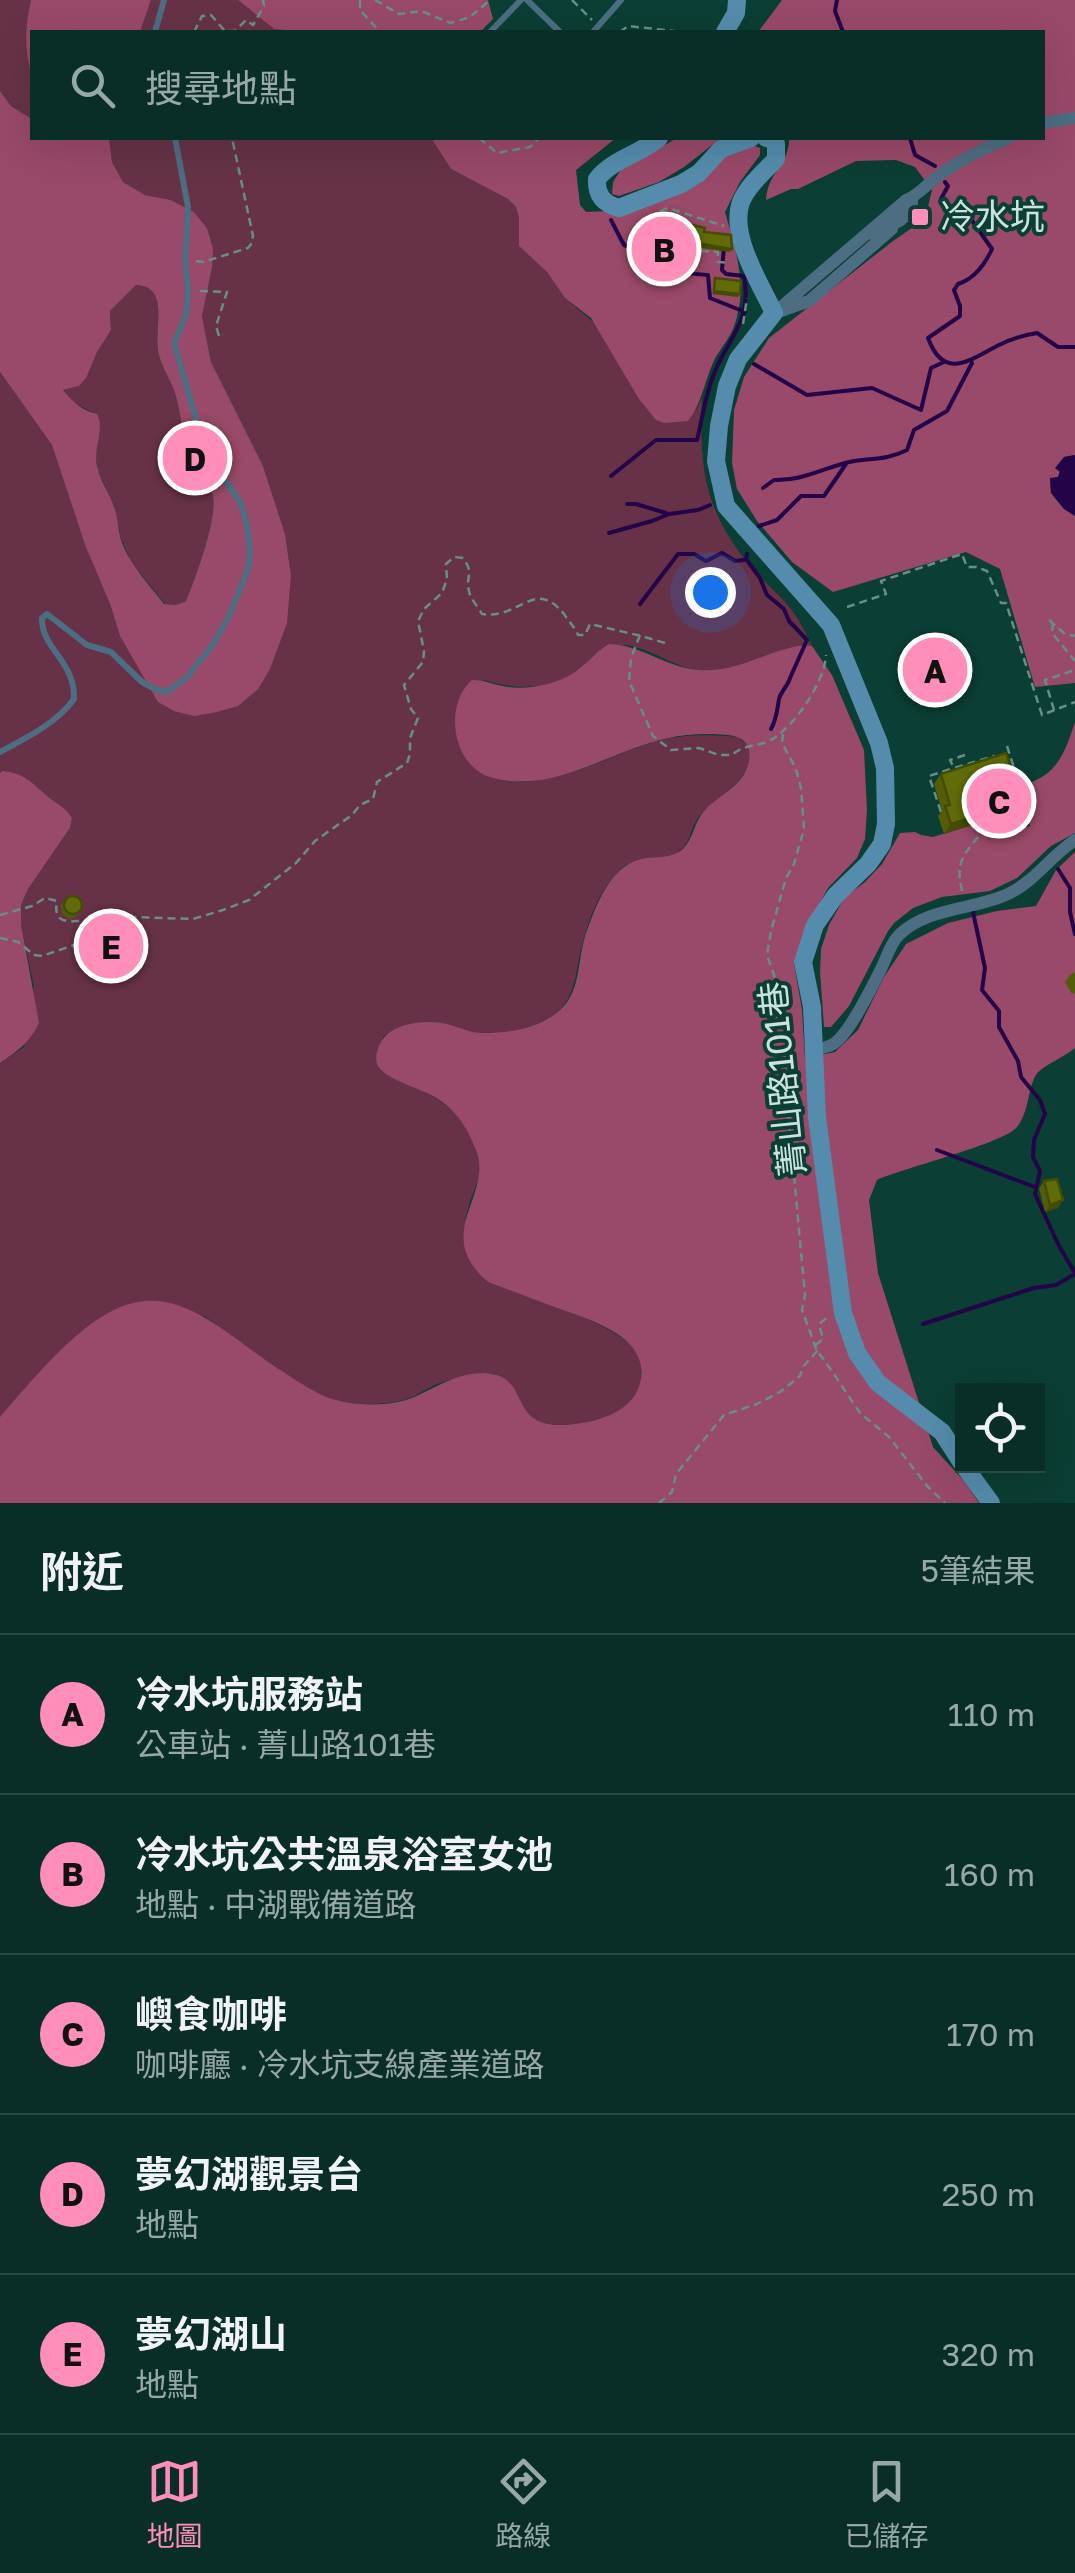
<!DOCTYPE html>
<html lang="zh-TW">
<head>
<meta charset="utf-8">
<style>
	body { margin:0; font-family:"Golos Text","Noto Sans TC",sans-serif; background:#163a33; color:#f1f3f6 }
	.controls { position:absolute; right:30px; bottom:30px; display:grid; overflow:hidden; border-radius:0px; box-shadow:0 10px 40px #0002 }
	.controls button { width:90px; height:90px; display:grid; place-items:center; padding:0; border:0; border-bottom:2px solid #294a44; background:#082e27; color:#f1f3f6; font:50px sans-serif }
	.you { position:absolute; left:710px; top:592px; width:35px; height:35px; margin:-25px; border:8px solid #fff; border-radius:50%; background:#1a73e8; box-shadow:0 0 0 15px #1a73e833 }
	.badge { display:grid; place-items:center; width:65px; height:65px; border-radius:50%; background:#ff8eba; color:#111; font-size:32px; font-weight:700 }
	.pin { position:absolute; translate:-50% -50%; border:5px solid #fff; box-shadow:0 2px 10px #0006 }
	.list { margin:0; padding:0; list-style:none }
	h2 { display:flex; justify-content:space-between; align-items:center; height:130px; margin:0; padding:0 40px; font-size:42px }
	h2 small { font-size:32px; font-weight:400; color:#98a8a7 }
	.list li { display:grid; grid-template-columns:65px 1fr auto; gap:30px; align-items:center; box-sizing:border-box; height:160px; padding:0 40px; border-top:2px solid #294a44 }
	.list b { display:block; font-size:38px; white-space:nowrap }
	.list p { margin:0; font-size:32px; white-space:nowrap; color:#98a8a7 }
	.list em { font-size:32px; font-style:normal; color:#98a8a7 }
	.icon { flex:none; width:55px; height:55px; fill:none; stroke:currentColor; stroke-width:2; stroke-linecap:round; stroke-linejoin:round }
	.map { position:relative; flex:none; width:1075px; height:1503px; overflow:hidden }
	.search { position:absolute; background:#082e27; box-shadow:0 10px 40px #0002; left:30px; right:30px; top:30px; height:110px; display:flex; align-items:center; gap:25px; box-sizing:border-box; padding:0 35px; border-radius:0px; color:#98a8a7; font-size:38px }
	.sheet { height:930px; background:#082e27 }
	nav { display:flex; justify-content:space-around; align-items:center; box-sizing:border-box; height:140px; border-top:2px solid #294a44; background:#082e27; font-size:28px; color:#98a8a7 }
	nav a { display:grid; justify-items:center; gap:5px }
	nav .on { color:#ff8eba }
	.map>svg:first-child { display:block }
	.green { fill:#673247 }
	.forest { fill:#994969; fill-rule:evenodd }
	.water { fill:#230448 }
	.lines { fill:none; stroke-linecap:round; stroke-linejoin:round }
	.stream { stroke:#230448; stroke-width:4 }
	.path { stroke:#688f86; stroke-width:2.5; stroke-dasharray:8 5; stroke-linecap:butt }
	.lane { stroke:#4c6d82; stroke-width:6 }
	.street { stroke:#4c6d82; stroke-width:12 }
	.secondary { stroke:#558cad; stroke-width:18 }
	.wall { fill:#535d08 }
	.shaded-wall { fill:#444c06 }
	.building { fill:#616c09; stroke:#444c06; stroke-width:2.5 }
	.poi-dot { fill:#ff8eba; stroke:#0b3e34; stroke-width:4 }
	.labels { text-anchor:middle; stroke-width:8; stroke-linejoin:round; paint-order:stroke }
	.poi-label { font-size:35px; fill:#cae3dc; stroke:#0b3e34; text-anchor:start }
	.street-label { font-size:35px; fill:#cae3dc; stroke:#0b3e34 }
</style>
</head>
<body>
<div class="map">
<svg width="1075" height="1503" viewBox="0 0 1075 1503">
	<rect width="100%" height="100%" fill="#0b3e34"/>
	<path class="green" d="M0,0h31l-3,15 4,61v43l-21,-13 -11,-15z
		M151,0h87l36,29 30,3h-164z
		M109,138h322l20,31 57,30 8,8 3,11v28l28,26 18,26 131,112 6,-13c-3,70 2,113 48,169 13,16 31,29 43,46 8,10 13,23 19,34 -16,-3 -29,6 -44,11 -20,6 -41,13 -61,14 -32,0 -60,-28 -88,-26 -22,1 -29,17 -45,28 -27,18 -61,16 -90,7l-27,57c5,11 10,26 20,33 48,34 129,-14 177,-28 27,-8 56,-8 84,-5 40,29 -26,61 -40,81 -10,14 -6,28 -25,37 -16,7 -35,0 -51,13 -22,19 -34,53 -41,81 -7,30 -5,55 -36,71 -20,11 -52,17 -75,12 -7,-1 -14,-5 -22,-7 -21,-7 -47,-2 -65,12l-1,34c22,11 49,20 67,37 17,14 36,46 30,69 -2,9 -8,19 -10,28 -9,30 -5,56 19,77 36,14 130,40 149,71 4,6 4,15 4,22 0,13 -6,24 -17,32 -20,14 -55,21 -80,17 -30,-4 -18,-50 -59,-51 -13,0 -32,6 -45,10 -14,5 -25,15 -41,18 -22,5 -53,4 -75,-5 -43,-19 -81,-53 -120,-80l-155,46 -49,55v-354l24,-16 10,-60 -13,-63v-19l7,-16 42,-61 2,-10c-7,-12 -16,-14 -26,-23 -18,-15 -22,-20 -46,-23v-400l52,73 33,100 25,59 10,32 171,-61 -6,-41 -22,-68 -52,-104 -9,-46 10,-48 -5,-40 -13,-16 -23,-12 -26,-5 -22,-13 -11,-20z
		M136,285c36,2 16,46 23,70 3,12 10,23 15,35 7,21 8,46 17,67 6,13 19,26 22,40 4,22 -18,82 -27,104l-10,4 -11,-1 -33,-41 -11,-24 -6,-31 -17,-37 -4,-25 5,-11 -3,-21 -22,-11 -11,-13 16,-4c12,-18 18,-40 32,-56l-1,-19z"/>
	<path class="forest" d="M31,0h120l-11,32h-108v44c-8,-25 -7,-51 -1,-76z
		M238,0h250l5,19 -13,13h-176l-30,-3z
		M782,0h293v455l-11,2 -6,20 -8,2 1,14 13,16 11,7v167l-40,4 -35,-118 -34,-17 -133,40 -41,-30 -35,-41 -20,-32 -5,-26 2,-53 10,-33 25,-39 124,-97 32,-22 7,-29 -17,-23 -19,-7 -40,1 -58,28h-7l-25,11c2,-29 24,-36 23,-62h253v-106h-284z
		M0,91l11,15 21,13v19h77l3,24 11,20 22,13 26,5 23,12 13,16 6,21 -1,19 -10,48 9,46 52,104 22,68 6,41 -4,48 -17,46 -12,20 -20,17 -21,6 -23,4 -20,-5 -16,-9 -38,-66 -10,-32 -25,-59 -33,-100 -52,-73zM136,285c36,2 16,46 23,70 3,12 10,23 15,35 7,21 8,46 17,67 6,13 19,26 22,40 4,23 -18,82 -27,104l-10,4 -12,-1c-15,-20 -35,-40 -43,-64 -3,-10 -3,-21 -6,-31 -5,-15 -15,-28 -18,-43 -4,-19 8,-36 0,-52 -16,-4 -24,-12 -34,-24l16,-4 7,-8 11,-26 14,-22 -1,-19z
		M431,138h185l-40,32 4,35 6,7 22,-1 130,-61 14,-5 8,3v7l-20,27 -15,30c11,39 24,77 8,117 -5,12 -15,22 -20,34 -9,20 -11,40 -25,58l-24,2 -8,-3 -17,-21 -48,-81 -26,-20 -18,-26 -28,-26v-28l-3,-11 -8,-8 -57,-30z
		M677,138h44l-37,29 -25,15 -40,14 -7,-2 1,-12 7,-11z
		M609,644c33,1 58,24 90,26 39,3 70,-21 106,-25l7,1 20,29 32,75 3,60 -2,29 -8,19 -29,30 -22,40 -12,35 8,47 3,48 30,-6 23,-22 26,-53 22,-33 42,-21 49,-12 39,-5 20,-36 19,-18v196c-9,8 -33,18 -39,27 -8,12 -7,38 -19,52 -12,16 -114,41 -140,53l-8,20 9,73 55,174 31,34 15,22h-979v-86c33,-37 87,-107 138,-115 54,-10 104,46 147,71 12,8 26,17 39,23 24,10 66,12 90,1 23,-10 44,-25 71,-24 51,3 17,60 89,51 22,-2 55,-12 64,-35 20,-52 -51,-70 -86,-83 -22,-8 -43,-16 -64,-24 -57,-49 6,-86 -12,-132 -8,-22 -21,-41 -41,-53 -13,-8 -54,-19 -58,-33 -2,-8 0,-15 4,-22 11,-19 41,-22 61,-19 16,3 28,11 44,10 26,0 58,-6 77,-26 17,-17 15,-48 22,-71 11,-30 25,-74 62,-78 13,-1 25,0 36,-9 11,-11 11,-28 22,-39 15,-16 40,-25 44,-49 2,-10 -2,-21 -12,-24 -16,-5 -53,-3 -68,1 -42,9 -80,32 -122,41 -21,4 -56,5 -73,-11 -24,-22 -26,-67 -2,-88 12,0 20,4 31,6 21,5 51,-1 69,-12 14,-9 23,-22 37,-30z
		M1075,722v111l-24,13 -34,32 -27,13 -48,6 -29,11 -19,15 -6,8 -39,75 -18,21h-7l-4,-55 1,-23 8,-24 15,-27 21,-16 17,-18 18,-31 15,-1 6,3 12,2 39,-12 23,2 4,9 31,-10 -4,-14 1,-6 9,-4 -7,-19c30,-10 37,-34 46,-61z
		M2,771c22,2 29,11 44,24 10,9 19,11 26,23l-2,10 -42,61 -7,16v19l18,99c-9,19 -21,28 -39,40v-290z"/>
	<path class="water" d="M1075,455v61l-11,-7 -13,-16 -1,-15 8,-1 2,-5 -5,-4 9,-11z"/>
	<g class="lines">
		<path class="stream" d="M837,0l-2,11 8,21
			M910,138l5,17 20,11
			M945,182l3,4 -7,13 3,8 27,12 21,30c-7,15 -18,30 -34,35l-4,6 6,16v10l-32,22c16,44 43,21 71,7 12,-6 25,-10 38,-12l21,14h17
			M611,220l13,25c11,4 18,11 28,17 17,9 37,12 56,13l2,23 35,14
			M754,364l53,31 65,-7 49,22 10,-42 13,-6
			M611,476l45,-36h41c5,-20 8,-42 15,-61 14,-41 41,-55 32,-103l-18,-2 -4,-4 2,-23
			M763,488l11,-8c26,1 46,-10 71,-17 24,-6 38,-1 62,-13l7,-20 33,-19 25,-48
			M627,504h9l30,9
			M759,526l18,-6 24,-24h23l22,-32
			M609,533l43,-12 17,-7 29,-4 12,-5
			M747,554l-1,5 14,19 7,17 17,14 5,12 18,19 -17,38c-2,8 -9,13 -11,21 -2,11 -2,19 -8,30
			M640,604l38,-50h16l12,7 16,-8 13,8 9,-1
			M1058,869l12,19v24l5,22
			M973,912l12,56 -3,22 17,21v16l19,34 3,16 19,23 5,14 -11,26 -1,17 7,14 -5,23 24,52 16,27
			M937,1150l98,37
			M923,1324l111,-36 22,-3 19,-11"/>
		<path class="path" d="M360,0v10l20,22
			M375,0l24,14 22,-3 30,12 19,-6 20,-17
			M572,0l20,20
			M194,32l8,-16 9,-1 14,16h10l11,-11 7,5 11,-19 -1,-6
			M620,32l8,-6 55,6
			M479,138l18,15 33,-6 9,-9
			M660,211l8,-3 56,18
			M688,250l30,2v10l12,1
			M674,259h17v-7
			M196,261l7,1 45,-14 4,-5 1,-7 -21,-98
			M200,291l27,1 -11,34 3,10
			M743,324l4,-26
			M847,607l39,-13 -5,-13 81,-27 5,13h9l11,4 14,32h5l36,112 33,-13
			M1049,620l16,14 10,2
			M1053,623l-1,10 23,28
			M640,635l-9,23 -2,23 24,55 18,14 28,-2 20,7h13c12,-11 24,-8 37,-14 24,-12 56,-59 57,-86
			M1054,710l-9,-30 30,-10
			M783,734l-1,9 14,26 5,19 3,41 -10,35 -8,14 -15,53 -4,24 16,46 2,77 20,217 -3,15 15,41 8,10 35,52 29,24 39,50 17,16
			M1007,746l8,25
			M965,755l-15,5 4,8 40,-12 1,4
			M941,812l-12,-36 25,-8
			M976,821l37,-12
			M962,891c-6,-27 -1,-34 17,-55l-5,-15
			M0,915l32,-9 13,-8 12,3c-4,23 9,20 25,20 8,0 18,4 25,6
			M0,938l18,4 16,13 8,1 44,-15 11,-11 35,-13 61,2 30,-9 26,-10 47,-37 19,-22 37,-26 8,-10 13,-6 4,-17 30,-19 3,-9v-16l8,-20 -7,-9 -7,-24 19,-23 1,-11 -6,-30 6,-12 18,-16 5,-14 -1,-15 8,-7 9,1c12,16 2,18 6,33 1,7 9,16 13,23 38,6 52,-37 82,0 5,8 10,12 14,21h7l5,-11c25,6 50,11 75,19
			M659,1503l13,-11 4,-18 48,-59 33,-11 23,-12 20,-16 3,-9 14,-16v-7l6,-5 -4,-15 8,-6"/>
		<path class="lane" d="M527,0l33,32
			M155,32l9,-32
			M490,32l31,-32
			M593,32l28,-32
			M0,752c26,-14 57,-29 74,-53 1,-39 -33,-50 -32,-81l5,-4 40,31 24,7 31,30 19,10 9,-2 17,-13 27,-34 15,-27 19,-47 2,-18 -3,-26 -6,-21 -25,-38 -17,-36 -25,-87 12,-28 2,-25 -3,-29 3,-54 -13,-69"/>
		<path class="street" d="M1042,123l33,-5
			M874,235l27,-15 11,-11v-11
			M781,311l28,-10 83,-72
			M774,313l132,-113c13,-5 21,-16 32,-24 22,-16 46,-28 71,-38
			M814,1050c7,-2 17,-3 22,-8 15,-12 36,-55 45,-73 6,-12 9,-25 18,-34 29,-28 75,-25 109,-41 26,-12 43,-38 67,-54"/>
		<path class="secondary" d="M725,32l11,-19 1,-13
			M659,138c-19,16 -46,21 -62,41 -1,16 7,25 22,29l62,-24 18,-11 22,-24 30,-11
			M766,138l5,1 5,5v15c-12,13 -28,26 -35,43 -12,33 19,81 33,111l-36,46 -11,27 -8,40 -3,35 10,45 105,119 48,118 6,25 1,56 -4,20 -14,20 -33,32 -20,29 -12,37 9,45 5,110 26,196 14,40 21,30 64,49 20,31
			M964,1466l27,37"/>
	</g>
	<path class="wall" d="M671,220l33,12 26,20 -34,-5 -2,3 -18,-4 -4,16 -19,-4 4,-22 3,-4 6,2z
		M941,774l80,24 -7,10 -38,12 -4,5 -28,9 -6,-18 4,-5 -8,-27z
		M67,897l11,18 -8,4 -8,-5 -1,-9z
		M1075,972v21l-3,1 -7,-12 5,-7z
		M1044,1181l14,27 -13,4 -6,-24z"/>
	<path class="shaded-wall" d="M677,242l20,1 35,6 -2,3 -34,-5 -2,3 -20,-5z
		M655,254l20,4 -3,4 -19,-4z
		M714,291l26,3 -2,3 -26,-3z
		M1021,798l-7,10 -38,12 -4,5 -28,9 7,-10 27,-13z
		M1063,1200l-5,8 -13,4 5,-7z"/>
	<path class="building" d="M671,220l34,8 -1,4 27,3 1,14 -35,-6v3l-20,-4 -2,16 -20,-4 5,-22 8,2z
		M715,278l26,3 -1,13 -26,-3z
		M1006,753l15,45 -43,13 1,4 -28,9 -6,-18 5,-1 -9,-31z
		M64 905a9 9 0 1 1 18 0a9 9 0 1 1-18 0Z
		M1057,1179l6,21 -13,5 -6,-24z"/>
	<rect class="poi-dot" x="910" y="207" width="20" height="20" rx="5"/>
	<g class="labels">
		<g class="poi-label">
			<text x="940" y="229">冷水坑</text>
		</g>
		<g class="street-label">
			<text transform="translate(783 1079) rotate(-96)" y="12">菁山路101巷</text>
		</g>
	</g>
</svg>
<div class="controls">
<button><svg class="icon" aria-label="locate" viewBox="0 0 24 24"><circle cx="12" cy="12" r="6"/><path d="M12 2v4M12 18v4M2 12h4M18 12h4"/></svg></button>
</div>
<div class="you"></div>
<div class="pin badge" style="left:935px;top:670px">A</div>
<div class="pin badge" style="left:664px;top:249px">B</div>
<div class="pin badge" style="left:999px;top:801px">C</div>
<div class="pin badge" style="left:195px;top:458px">D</div>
<div class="pin badge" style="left:111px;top:946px">E</div>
<div class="search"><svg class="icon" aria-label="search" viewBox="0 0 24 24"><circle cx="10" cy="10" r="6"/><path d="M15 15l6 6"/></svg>搜尋地點</div>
</div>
<section class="sheet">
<h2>附近<small>5筆結果</small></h2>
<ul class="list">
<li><span class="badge">A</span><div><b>冷水坑服務站</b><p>公車站 · 菁山路101巷</p></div><em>110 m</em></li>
<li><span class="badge">B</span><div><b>冷水坑公共溫泉浴室女池</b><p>地點 · 中湖戰備道路</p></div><em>160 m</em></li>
<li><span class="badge">C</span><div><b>嶼食咖啡</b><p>咖啡廳 · 冷水坑支線產業道路</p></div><em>170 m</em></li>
<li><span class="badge">D</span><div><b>夢幻湖觀景台</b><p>地點</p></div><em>250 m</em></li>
<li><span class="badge">E</span><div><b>夢幻湖山</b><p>地點</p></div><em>320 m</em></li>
</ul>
</section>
<nav>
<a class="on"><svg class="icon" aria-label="map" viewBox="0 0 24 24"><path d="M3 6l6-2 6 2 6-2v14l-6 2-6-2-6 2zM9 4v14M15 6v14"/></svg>地圖</a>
<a><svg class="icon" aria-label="directions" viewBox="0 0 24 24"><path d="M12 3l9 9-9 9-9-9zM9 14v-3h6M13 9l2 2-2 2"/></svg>路線</a>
<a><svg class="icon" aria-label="saved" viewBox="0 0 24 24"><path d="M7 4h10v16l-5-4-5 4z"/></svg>已儲存</a>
</nav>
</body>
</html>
